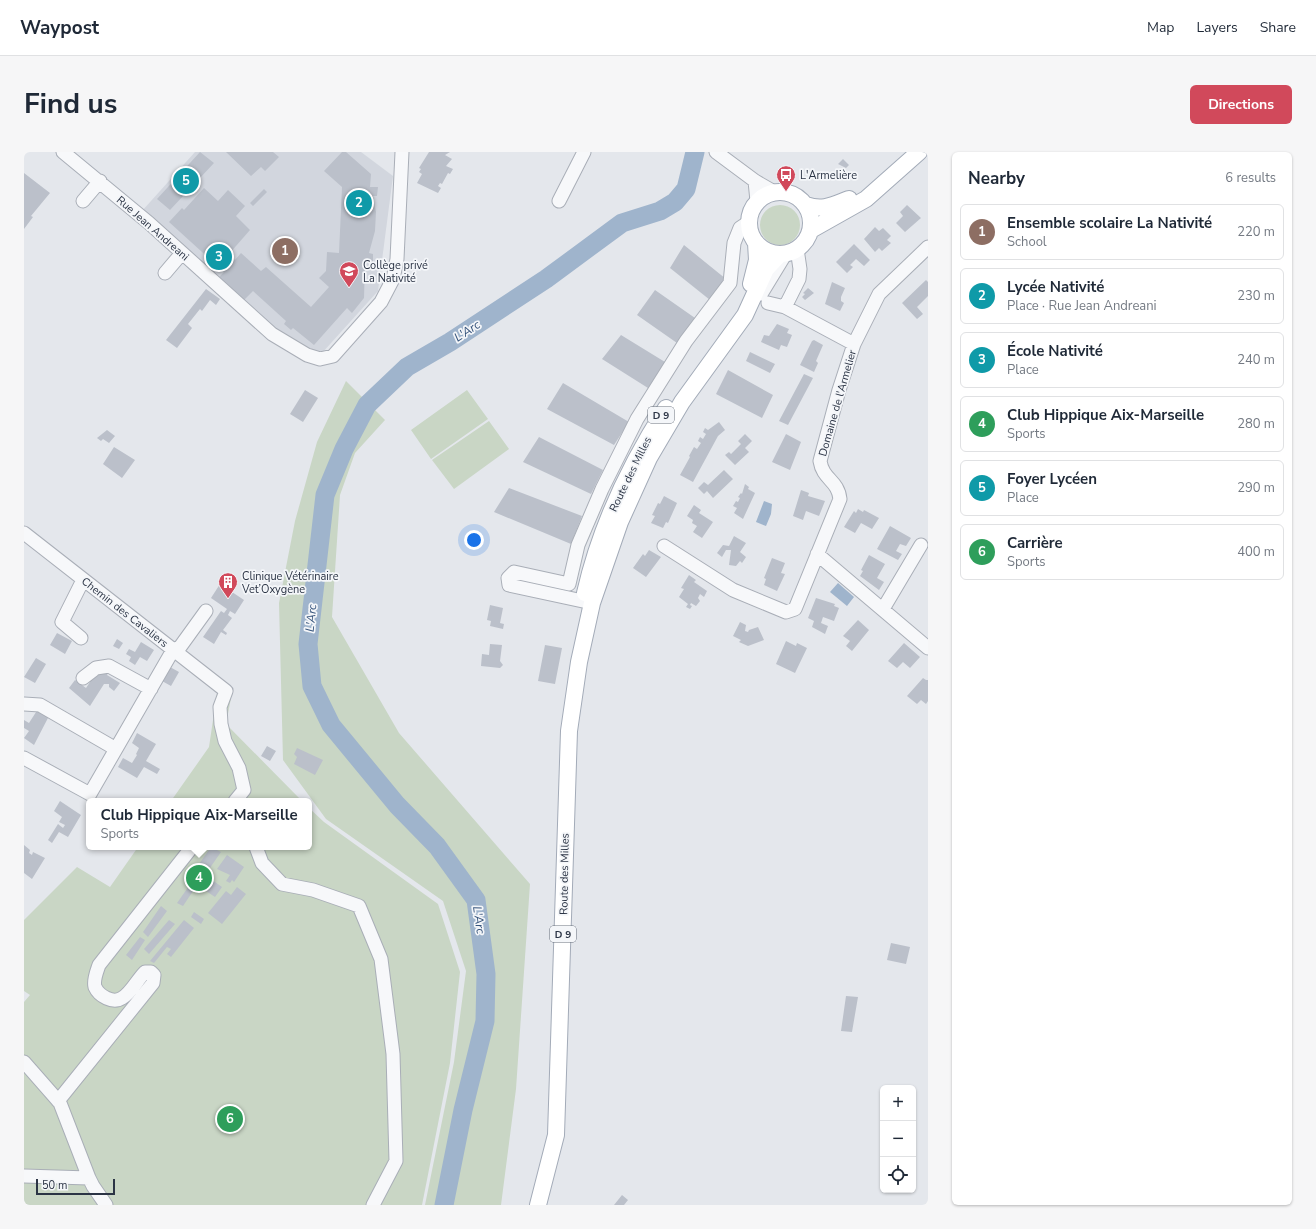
<!DOCTYPE html>
<html lang="en">
<head>
<meta charset="utf-8">
<style>
	body { margin:0; font-family:"Nunito Sans",sans-serif; background:#f6f6f7; color:#1f2937 }
	.controls { position:absolute; right:12px; bottom:12px; display:grid; overflow:hidden; border-radius:6px; box-shadow:0 1px 3px #0004 }
	.controls button { width:36px; height:36px; display:grid; place-items:center; padding:0; border:0; border-bottom:1px solid #e0e1e3; background:#fff; color:#1f2937; font:20px sans-serif }
	.scale { position:absolute; left:12px; bottom:10px; width:79px; box-sizing:border-box; padding-left:4px; border:2px solid #2b3445; border-top:0; font-size:11px; line-height:14px; white-space:nowrap; color:#2b3445; -webkit-text-stroke:3px #f4f6f9; paint-order:stroke }
	.you { position:absolute; left:450px; top:388px; width:14px; height:14px; margin:-10px; border:3px solid #fff; border-radius:50%; background:#1a73e8; box-shadow:0 0 0 6px #1a73e833 }
	.badge { display:grid; place-items:center; width:26px; height:26px; border-radius:50%; background:#d1495b; color:#fff; font-size:13px; font-weight:700 }
	.pin { position:absolute; translate:-50% -50%; border:2px solid #fff; box-shadow:0 1px 4px #0006 }
	.popup { position:absolute; left:62px; top:646px; width:226px; height:52px; box-sizing:border-box; display:grid; place-content:center; border-radius:6px; background:#fff; filter:drop-shadow(0 1px 3px #0005); font-size:13px; white-space:nowrap; color:#747a83 }
	.popup b { font-size:15px; color:#1f2937 }
	.popup::after { content:''; position:absolute; left:50%; top:100%; margin-left:-8px; border:8px solid transparent; border-top-color:#fff }
	.list { margin:0; padding:0; list-style:none }
	h2 { display:flex; justify-content:space-between; align-items:center; height:52px; margin:0; padding:0 16px; font-size:17px }
	h2 small { font-size:13px; font-weight:400; color:#747a83 }
	.list li { display:grid; grid-template-columns:26px 1fr auto; gap:12px; align-items:center; box-sizing:border-box; height:56px; margin:0 8px 8px; padding:0 8px; border:1px solid #e0e1e3; border-radius:6px }
	.list b { display:block; font-size:15px; white-space:nowrap }
	.list p { margin:0; font-size:13px; white-space:nowrap; color:#747a83 }
	.list em { font-size:13px; font-style:normal; color:#747a83 }
	.icon { flex:none; width:22px; height:22px; fill:none; stroke:currentColor; stroke-width:2; stroke-linecap:round; stroke-linejoin:round }
	.map { position:relative; flex:none; width:904px; height:1053px; overflow:hidden; border-radius:6px }
	header { display:flex; align-items:center; gap:24px; box-sizing:border-box; height:56px; padding:0 20px; background:#fff; border-bottom:1px solid #e0e1e3 }
	header strong { font-size:19px }
	nav { display:flex; gap:22px; margin-inline-start:auto; font-size:14px }
	.intro { display:flex; align-items:center; justify-content:space-between; box-sizing:border-box; height:96px; padding:0 24px }
	h1 { margin:0; font-size:28px }
	.button { padding:10px 18px; border-radius:6px; background:#d1495b; color:#fff; font-size:14px; font-weight:700 }
	main { display:flex; gap:24px; padding:0 24px }
	aside { flex:1; background:#fff; border-radius:6px; box-shadow:0 1px 3px #0004 }
	.map>svg:first-child { display:block }
	.built { fill:#d2d6de }
	.green { fill:#c9d6c5 }
	.water { fill:#9fb4cc }
	.lines { fill:none; stroke-linecap:round; stroke-linejoin:round }
	.river { stroke:#9fb4cc; stroke-width:19 }
	.building { fill:#bbc0ca }
	.minor-casing { stroke:#a9aeb7; stroke-width:15 }
	.major-casing { stroke:#a3abb8; stroke-width:18 }
	.minor { stroke:#f7f8fa; stroke-width:13 }
	.major { stroke:#fff; stroke-width:16 }
	.labels { text-anchor:middle; stroke-width:3.5; stroke-linejoin:round; paint-order:stroke }
	.shield { fill:#f4f6f9; stroke:#676e7b; stroke-width:1 }
	.shield-label { font-size:10px; font-weight:bold; fill:#2b3445 }
	.poi-label { font-size:11px; fill:#2b3445; stroke:#f4f6f9; text-anchor:start }
	.street-label { font-size:11px; fill:#2b3445; stroke:#f4f6f9 }
	.water-label { font-size:12px; font-style:italic; fill:#34527a; stroke:#f4f6f9 }
</style>
</head>
<body>
<header>
<strong>Waypost</strong>
<nav><a>Map</a><a>Layers</a><a>Share</a></nav>
</header>
<div class="intro"><h1>Find us</h1><a class="button">Directions</a></div>
<main>
<div class="map">
<svg width="904" height="1053" viewBox="0 0 904 1053">
	<rect width="100%" height="100%" fill="#e4e7ec"/>
	<path class="built" d="M171,0h166l32,24 -15,115 -56,62 -13,-3 -36,-22 -131,-117z"/>
	<path class="green" d="M736 73a20 20 0 1 1 40 0a20 20 0 1 1-40 0Z
		M322,229l39,39 -30,33 -15,42 -8,122 67,116 131,151 -14,205 -15,116h-76l29,-143 12,-91 -23,-70 -117,-82 -43,-59 -4,-157 16,-82 22,-79z
		M443,238l21,29 -57,40 -20,-29z
		M465,269l20,28 -55,40 -22,-29z
		M193,541l14,5 -5,26 76,77h-131l38,-54z
		M285,656l15,14 114,82 22,68 -10,91 -28,142h-398v-203l6,-7 -6,-4v-71l53,-53 33,20 28,-40h171z"/>
	<path class="water" d="M740,349l8,3 -1,10 -5,12 -10,-4z
		M814,431l16,14 -7,9 -17,-14z"/>
	<g class="lines">
		<path class="river" d="M420,1053l19,-95 22,-89 1,-47 -10,-74 -39,-54 -40,-41 -66,-80 -19,-39 -4,-42 17,-149 19,-46 23,-44 40,-38 43,-25 96,-63 76,-56 38,-12 15,-9 11,-13 9,-37"/>
	</g>
	<path class="building" d="M176,0l14,11 -44,47 -13,-11z
		M202,0h47l6,5 -14,14 -4,-4 -10,9z
		M318,0h4l25,22 -1,13h8l-1,9h-4l3,16 -1,19 -6,22 4,1v9h-8l-1,35 -12,15 -5,-5 -33,37 -21,-17 -2,2 -7,-6 2,-3 -33,-30 -10,10 -25,-23 6,-6 -55,-50 13,-14 2,2 20,-22 14,13 10,-11 17,16 -9,10 14,14 -21,24 6,6 6,-7 20,18 5,-4 45,40 18,-20 -10,-9 7,-7 1,-19 12,1 3,-66 -18,-16z
		M405,0h21l-5,3 7,4 -6,7 7,3 -3,5 -2,-1 -6,11 -2,-1 -2,3 3,2 -3,5 -21,-10 5,-9 -3,-2 2,-3 -2,-1z
		M819,7l6,6 -3,3 -8,-4z
		M0,21l26,20 -19,23 2,1 -9,12z
		M240,37l3,3 -14,14 -3,-3z
		M883,53l14,13 -16,14 -9,-9 7,-7 -3,-4z
		M851,75l4,4 4,-3 8,8 -4,4 4,3 -9,8 -3,-3 -4,4 -11,-13z
		M830,92l16,16 -6,6 -8,-7 -6,6 3,2 -6,6 -11,-11z
		M660,93l42,34 -16,21 -40,-32z
		M902,128l2,2v14l-11,11 6,7 -6,5 -15,-16z
		M808,130l13,6 -4,9v4l3,2 -4,8 -15,-7z
		M784,136l6,5 -9,7 -3,-3 3,-3 -2,-1z
		M182,137l14,10 -4,6 -6,-5 -8,11 -2,-2 -12,15 4,4 -15,20 -11,-8z
		M631,138l40,28 -18,25 -40,-28z
		M753,172l12,5 -2,4 5,2 -5,12 -6,-2 -2,5 -18,-8 3,-7 5,1z
		M597,183l44,27 -17,26 -46,-29z
		M790,188l9,5 -7,16 2,2 -4,9 -14,-7 12,-24z
		M726,200l25,12 -5,9 -24,-12z
		M704,218l45,25 -11,23 -46,-24z
		M780,222l9,4 -25,47 -9,-4z
		M539,231l66,39 -15,23 -67,-36z
		M281,238l13,8 -15,24 -13,-8z
		M695,270l6,8 -7,6 -25,46 -13,-7 10,-18 -1,-1 5,-9 3,2 4,-6 -3,-2 2,-4 3,2 3,-5 -3,-2 2,-4 3,2z
		M83,278l8,6 -6,7 -6,-4 -2,2 -4,-3z
		M721,282l7,7 -7,7 4,4 -14,13 -10,-10 4,-3 2,2 10,-10 -3,-3z
		M762,282l15,8 -11,28 -18,-8z
		M515,285l64,33 -12,24 -68,-32z
		M90,295l21,13 -13,18 -19,-14z
		M700,318l9,9 -20,19 -6,-7 -3,3 -6,-6 6,-6 4,3z
		M721,332l4,3 -1,2 7,4 -12,26 -9,-6 3,-5 -4,-2 3,-5 2,1 2,-4 -2,-1 3,-4 1,1z
		M485,336l73,28 -11,28 -77,-32z
		M777,338l8,3 -1,3 17,5 -6,15 -13,-5 -3,9 -10,-4z
		M640,344l13,7 -9,20 -2,-1 -3,6 -12,-5 4,-7 -3,-1 6,-12 2,1z
		M670,353l7,5 -2,3 14,9 -11,16 -9,-6 4,-6 -5,-3 1,-3 -6,-4z
		M834,357l5,3 1,-2 15,8 -7,11 -11,-6 -6,10 -11,-6 10,-16 2,2z
		M866,374l21,12 -5,8 -6,-2 -4,7 6,3 -4,6 -21,-11z
		M710,384l12,7 -6,9 6,5 -4,6 -2,-2 -4,5 -7,-1 2,-15h-5l-4,7 -5,-4 6,-8 6,1z
		M625,398l12,7 -15,20 -13,-9 10,-14 2,2z
		M845,403l16,9 -8,14 7,4 -5,8 -19,-14 3,-5 -2,-1z
		M748,406l13,5 -4,10 4,1 -8,17 -13,-6 2,-6 -2,-1z
		M665,423l7,5 -2,2 13,9 -3,6 -4,-3 -2,4 2,3 -4,5 -5,-3 -1,2 2,1 -2,3 -4,-2 2,-3 -9,-7 5,-8 -3,-1z
		M196,432l24,16 -9,14 -5,-3 -2,4 4,3 -9,12 4,3 -1,2 -5,-3 -7,12 -11,-7 18,-26 3,2 3,-4 -16,-11z
		M792,446l19,6 -1,2 5,2 -5,13 -11,-4 -2,6 7,3 -3,8 -13,-7 2,-6 -6,-3z
		M466,453l13,3 -3,15 4,1 -1,5 -13,-3 1,-5 -4,-1z
		M834,468l11,10 -17,21 -6,-5 4,-5 -7,-5z
		M716,470l6,3 -1,6 3,1 1,-2 9,-3 6,13 -16,6 -9,-4 2,-2 -8,-4z
		M33,481l15,8 -7,13 -15,-9z
		M93,487l6,4 -4,6 -6,-3z
		M762,489l10,5 1,-3 10,5 -12,25 -19,-9z
		M117,490l13,8 -7,11 -7,-4 -5,8 -6,-4 2,-4 -5,-3 3,-5 6,3z
		M880,491l16,14 -10,11 -7,-6 -6,6 -9,-7z
		M466,492l12,1 -2,16 3,4 -3,3 -19,-2 1,-12 7,1z
		M521,493l17,3 -7,36 -17,-3z
		M12,506l10,6 -11,19 -11,-6z
		M146,515l9,5 -8,14 -9,-5z
		M75,521h9l-1,2 13,8 -6,8 -5,-4v-3h-5l-14,22 -21,-18 6,-8 11,8 4,-6 -2,-1 4,-7 4,3z
		M899,526l3,2h2v21l-2,3 -5,-4 -4,4 -10,-8z
		M14,557l11,7 -15,29 -10,-7 5,-7 -5,-3v-8l5,3z
		M113,581l19,11 -10,17 14,8 -3,5 -13,-7 -7,11 -19,-11 5,-9 9,5 5,-8 -1,-1 3,-6 -7,-5z
		M243,594l9,5 -6,10 -9,-5z
		M273,596l26,12 -8,15 -21,-11 3,-7 -3,-3z
		M36,649l21,14 -13,22 -9,-5 -7,11 -4,-3 10,-16 5,4 2,-3 -6,-3 3,-5 -8,-6z
		M0,693l6,5 -1,3 3,2 1,-3 12,6 -13,21 -8,-6z
		M187,695l10,5 -16,23 17,12 -7,10 -18,-12 -14,21 -6,-3 12,-17 -4,-2z
		M203,703l17,12 -10,15 -2,-2 -2,3 -4,-2 4,-6 -13,-6z
		M213,735l9,7 -24,30 -14,-11 18,-22 5,4z
		M137,754l6,5 -19,26 -5,-5z
		M170,760l10,7 -3,5 -10,-7z
		M145,768l6,4 -26,30 -5,-5z
		M160,768l10,8 -23,29 -4,-3 4,-5 -4,-2 -13,16 -4,-2z
		M116,785l5,3 -13,20 -6,-5z
		M867,791l19,4 -4,17 -19,-4z
		M822,844l12,1 -6,35 -11,-1z
		M598,1043l6,5 -4,5h-10z"/>
	<g class="lines">
		<g class="minor-casing">
			<path id="minor" d="M39,0l86,71 123,111 35,21 13,4 13,-3 48,-54 12,-23 4,-20 5,-107
				M692,0l39,29 19,11
				M731,29l2,20
				M59,49l17,-20
				M535,49l25,-49
				M773,97l3,20 -1,10 -14,28 69,37 25,-50 49,-47
				M141,121l17,-20
				M737,142l25,-41
				M744,151l17,4
				M0,381l202,158 -6,16 1,17 4,17 14,27 5,22 -9,11
				M640,394l69,44 53,22 9,-3 45,-110c-2,-19 -17,-19 -20,-38l19,-71 15,-46
				M793,402l111,94
				M568,451l-83,-18 -1,-7 6,-6 55,12 9,-39 24,-56 35,-70 49,-78 44,-58 4,-40 6,-15 9,-6
				M859,457l38,-64
				M57,486l-19,-16 21,-42
				M59,526l13,-10 13,-2 42,23
				M0,552l16,1 76,44
				M0,606l66,36 83,-144 7,-3 26,-36
				M232,695l6,16 20,21 31,6 46,16 22,53 12,95 3,107 -23,44
				M0,910l36,41 29,75 -65,-2
				M34,949l95,-118 1,-8 -3,-3h-6c-8,8 -14,21 -23,26 -9,6 -23,-2 -27,-11 -2,-7 2,-16 4,-22l93,-118
				M65,1026l4,8 13,19"/>
		</g>
		<g class="major-casing">
			<path id="major" d="M725 71a31 31 0 1 1 62 0a31 31 0 1 1-62 0Z
				M782,53c17,6 27,0 43,-6
				M787,78l55,-31 53,-47
				M727,132l6,-24 -1,-17
				M561,441c15,-66 44,-127 81,-185
				M514,1053l18,-70 13,-404 10,-69 13,-59 28,-81 29,-64 33,-56 63,-87 21,-46 14,-15"/>
		</g>
		<use href="#minor" class="minor"/>
		<use href="#major" class="major"/>
	</g>
	<defs>
		<g id="bus-pin" transform="scale(1)"><path d="M0 17L-7.5 6A9.5 9.5 0 1 1 7.5 6Z" fill="#d1495b" stroke="#f4f6f9"/><path d="M-5-6H5V4H4V6H2V4H-2V6H-4V4H-5ZM-3.5-4V0h7V-4ZM-3.5 1.2v1.5H-2V1.2ZM2 1.2v1.5H3.5V1.2Z" fill="#fff"/></g>
		<g id="school-pin" transform="scale(1)"><path d="M0 17L-7.5 6A9.5 9.5 0 1 1 7.5 6Z" fill="#d1495b" stroke="#f4f6f9"/><path d="M0-5L7-2L0 1L-7-2ZM-4 1L0 2.5L4 1V4Q0 6-4 4Z" fill="#fff"/></g>
		<g id="building-pin" transform="scale(1)"><path d="M0 17L-7.5 6A9.5 9.5 0 1 1 7.5 6Z" fill="#d1495b" stroke="#f4f6f9"/><path d="M-4-6H4V6H1V3H-1V6H-4ZM-2.5-4.3h1.7v1.8h-1.7ZM.8-4.3h1.7v1.8H.8ZM-2.5-1h1.7V.8h-1.7ZM.8-1h1.7V.8H.8Z" fill="#fff"/></g>
	</defs>
	<g fill-rule="evenodd">
		<use href="#bus-pin" x="762" y="23"/>
		<use href="#school-pin" x="325" y="119"/>
		<use href="#building-pin" x="204" y="430"/>
	</g>
	<g class="labels">
		<g class="shield">
			<rect x="624" y="255" width="26" height="16" rx="3"/>
			<rect x="526" y="774" width="26" height="16" rx="3"/>
		</g>
		<g class="shield-label">
			<text x="637" y="267">D 9</text>
			<text x="539" y="786">D 9</text>
		</g>
		<g class="poi-label">
			<text x="776" y="27">L'Armelière</text>
			<text x="339" y="117">Collège privé<tspan x="339" dy="13">La Nativité</tspan></text>
			<text x="218" y="428">Clinique Vétérinaire<tspan x="218" dy="13">Vet’Oxygène</tspan></text>
		</g>
		<g class="street-label">
			<text transform="translate(129 76) rotate(41)" y="4">Rue Jean Andreani</text>
			<text transform="translate(813 251) rotate(-74)" y="4">Domaine de l'Armelier</text>
			<text transform="translate(606 322) rotate(-64)" y="4">Route des Milles</text>
			<text transform="translate(101 460) rotate(38)" y="4">Chemin des Cavaliers</text>
			<text transform="translate(540 722) rotate(-89)" y="4">Route des Milles</text>
		</g>
		<g class="water-label">
			<text transform="translate(443 179) rotate(-33)" y="4">L'Arc</text>
			<text transform="translate(287 466) rotate(-84)" y="4">L'Arc</text>
			<text transform="translate(455 768) rotate(82)" y="4">L'Arc</text>
		</g>
	</g>
</svg>
<div class="controls">
<button>+</button>
<button>−</button>
<button><svg class="icon" aria-label="locate" viewBox="0 0 24 24"><circle cx="12" cy="12" r="6"/><path d="M12 2v4M12 18v4M2 12h4M18 12h4"/></svg></button>
</div>
<div class="scale">50 m</div>
<div class="you"></div>
<div class="pin badge" style="left:261px;top:99px;background:#8d6e63">1</div>
<div class="pin badge" style="left:335px;top:51px;background:#0f9aa8">2</div>
<div class="pin badge" style="left:195px;top:105px;background:#0f9aa8">3</div>
<div class="pin badge" style="left:175px;top:726px;background:#2e9e5b">4</div>
<div class="popup"><b>Club Hippique Aix-Marseille</b>Sports</div>
<div class="pin badge" style="left:162px;top:29px;background:#0f9aa8">5</div>
<div class="pin badge" style="left:206px;top:967px;background:#2e9e5b">6</div>
</div>
<aside>
<h2>Nearby<small>6 results</small></h2>
<ul class="list">
<li><span class="badge" style="background:#8d6e63">1</span><div><b>Ensemble scolaire La Nativité</b><p>School</p></div><em>220 m</em></li>
<li><span class="badge" style="background:#0f9aa8">2</span><div><b>Lycée Nativité</b><p>Place · Rue Jean Andreani</p></div><em>230 m</em></li>
<li><span class="badge" style="background:#0f9aa8">3</span><div><b>École Nativité</b><p>Place</p></div><em>240 m</em></li>
<li><span class="badge" style="background:#2e9e5b">4</span><div><b>Club Hippique Aix-Marseille</b><p>Sports</p></div><em>280 m</em></li>
<li><span class="badge" style="background:#0f9aa8">5</span><div><b>Foyer Lycéen</b><p>Place</p></div><em>290 m</em></li>
<li><span class="badge" style="background:#2e9e5b">6</span><div><b>Carrière</b><p>Sports</p></div><em>400 m</em></li>
</ul>
</aside>
</main>
</body>
</html>
